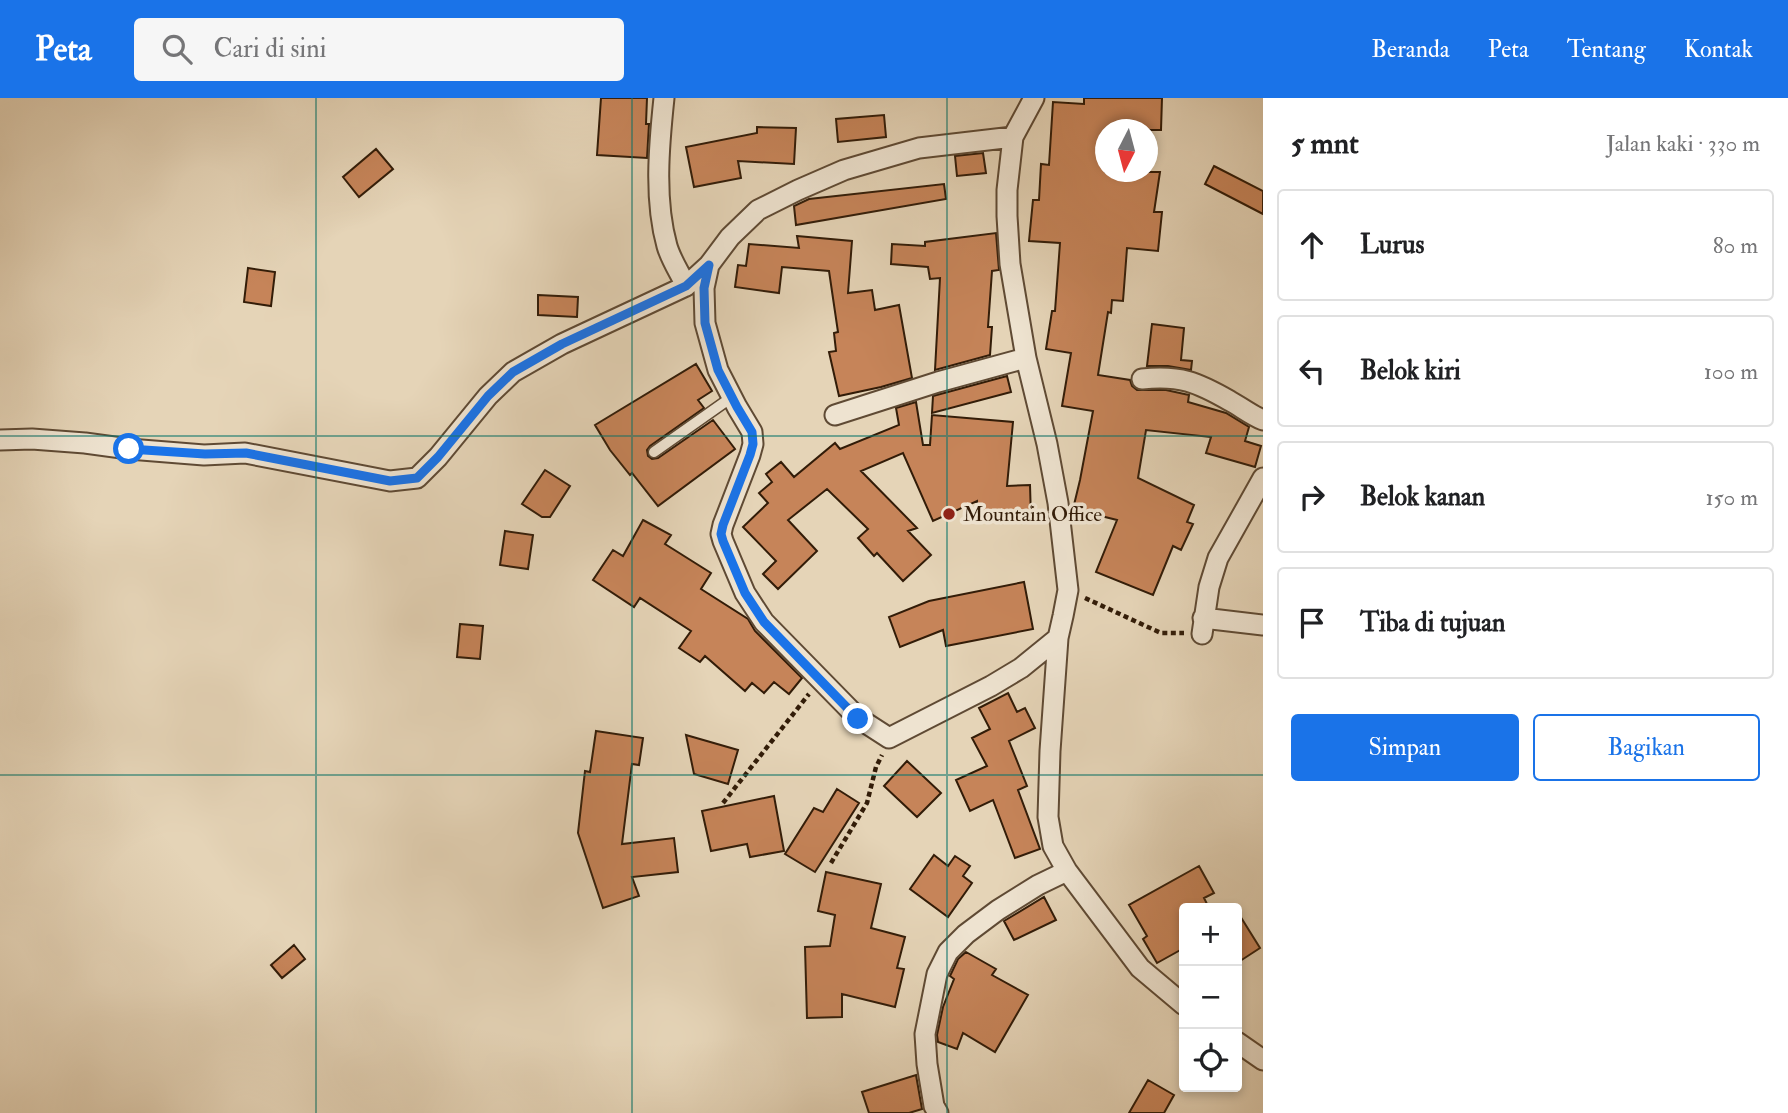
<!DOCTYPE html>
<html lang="id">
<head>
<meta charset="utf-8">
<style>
	body { margin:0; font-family:"IM FELL Double Pica",serif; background:#f6f6f6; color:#202124 }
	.controls { position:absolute; right:21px; bottom:21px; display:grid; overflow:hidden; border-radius:7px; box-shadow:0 4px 10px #0003 }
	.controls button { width:63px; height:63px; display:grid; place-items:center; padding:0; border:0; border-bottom:2px solid #e0e0e0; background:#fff; color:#202124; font:35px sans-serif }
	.compass { position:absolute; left:1095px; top:21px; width:63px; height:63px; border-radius:50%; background:#fff; box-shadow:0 4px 10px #0003; rotate:186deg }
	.stop { position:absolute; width:21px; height:21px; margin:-16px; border:5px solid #1a73e8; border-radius:50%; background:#fff }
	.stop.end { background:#1a73e8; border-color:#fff; box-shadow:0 2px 7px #0008 }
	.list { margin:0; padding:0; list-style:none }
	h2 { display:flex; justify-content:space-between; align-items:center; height:91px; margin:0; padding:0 28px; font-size:30px }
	h2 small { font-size:23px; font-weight:400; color:#757577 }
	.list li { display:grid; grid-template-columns:46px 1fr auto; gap:21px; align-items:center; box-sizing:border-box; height:112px; margin:0 14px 14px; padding:0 14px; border:2px solid #e0e0e0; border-radius:7px }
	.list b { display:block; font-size:26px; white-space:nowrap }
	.list em { font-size:23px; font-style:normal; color:#757577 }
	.actions { display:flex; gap:14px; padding:21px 28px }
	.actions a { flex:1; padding:16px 0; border:2px solid #1a73e8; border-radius:7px; text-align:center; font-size:24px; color:#1a73e8 }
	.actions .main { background:#1a73e8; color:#fff }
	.icon { flex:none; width:38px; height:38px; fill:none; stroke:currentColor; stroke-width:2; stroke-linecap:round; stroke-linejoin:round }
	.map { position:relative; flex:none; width:1263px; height:1015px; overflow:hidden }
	header { display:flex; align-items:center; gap:42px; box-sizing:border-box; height:98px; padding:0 35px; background:#1a73e8; color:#fff }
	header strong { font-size:33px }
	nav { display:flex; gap:38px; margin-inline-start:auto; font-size:24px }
	.search { width:490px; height:63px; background:#f6f6f6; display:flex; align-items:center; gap:18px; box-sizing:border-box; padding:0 24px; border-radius:7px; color:#757577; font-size:26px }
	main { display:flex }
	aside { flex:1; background:#fff }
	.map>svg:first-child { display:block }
	.building { fill:#c68459; stroke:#321c08; stroke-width:2 }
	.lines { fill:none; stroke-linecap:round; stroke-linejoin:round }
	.service-casing { stroke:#5f4a34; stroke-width:13 }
	.minor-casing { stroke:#5f4a34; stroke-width:23 }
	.path { stroke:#321c08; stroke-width:4.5; stroke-dasharray:5 3.5; stroke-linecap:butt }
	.service { stroke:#eee3d0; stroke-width:10 }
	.minor { stroke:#eee3d0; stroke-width:19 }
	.route { stroke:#1a73e8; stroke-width:9 }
	.grid { fill:none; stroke:#0f766e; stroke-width:2; stroke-opacity:0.55 }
	.poi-dot { fill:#8f2418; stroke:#eee3d0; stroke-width:2.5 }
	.labels { text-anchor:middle; stroke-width:7; stroke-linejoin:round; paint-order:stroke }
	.poi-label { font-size:21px; fill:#321c08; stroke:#eee3d0; text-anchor:start }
</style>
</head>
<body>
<header>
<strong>Peta</strong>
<div class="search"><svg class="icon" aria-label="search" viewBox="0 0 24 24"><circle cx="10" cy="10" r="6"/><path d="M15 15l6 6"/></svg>Cari di sini</div>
<nav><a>Beranda</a><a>Peta</a><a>Tentang</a><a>Kontak</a></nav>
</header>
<main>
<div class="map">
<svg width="1263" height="1015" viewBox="0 0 1263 1015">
	<rect width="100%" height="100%" fill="#e5d4b7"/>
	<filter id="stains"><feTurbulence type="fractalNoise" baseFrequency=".00286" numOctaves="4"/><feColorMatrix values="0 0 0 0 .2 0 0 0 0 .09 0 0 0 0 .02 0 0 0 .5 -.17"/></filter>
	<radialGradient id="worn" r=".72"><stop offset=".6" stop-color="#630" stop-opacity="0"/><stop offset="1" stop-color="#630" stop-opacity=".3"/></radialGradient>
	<path class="building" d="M601,0h46l-1,26h3l-2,34 -50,-3z
		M1084,0h78l-1,32h-56v42h55l-6,40h8l-4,39 -31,-3 -4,53 -11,-1 -1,13 -3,-1 -10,63 32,5 2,6 5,4h29l23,5 -1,7 38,11 23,14 -4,14 16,5 -6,21 -49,-14 5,-16 -65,-7 -8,48 56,27 -7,17 6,2 -12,26 -8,-4 -20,49 -57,-23 21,-52 -44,-11 7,-29 13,-69 -31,-5 9,-53 -25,-4 6,-38h3l5,-68 -31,-2 4,-41h6l2,-36 8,1 4,-63 31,2z
		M884,17l2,22 -48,5 -2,-23z
		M757,29l39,1 -2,36 -56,-3 3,17 -47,9 -8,-40 71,-14z
		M376,51l17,20 -34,28 -16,-20z
		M983,55l3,20 -29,3 -2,-20z
		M1214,68l49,25v23l-58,-30z
		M944,86l2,15 -150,26 -2,-19 15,-7z
		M996,135l3,37 -7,1 -4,56h4l-2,28 -55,15 5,-92 -10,1 -2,-12 -37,-3 1,-20 33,2v-4z
		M797,138l55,5 -4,52 24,-3 3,20 24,-5 13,73 -31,9 -42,9 -10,-44 7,-1 -2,-18 4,-1 -9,-61 -47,-4 -3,26 -44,-6 3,-22 8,1 3,-22 50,4z
		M248,170l27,4 -4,34 -27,-4z
		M538,197l40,2 -1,20 -39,-2z
		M1152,226l32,4 -3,32 11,1 -1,9 -23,-4h-21z
		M696,266l16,27 -14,9 6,8 -54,38 -3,4 1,6 4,3 6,-1 55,-38 22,29 -77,57 -26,-33 -2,2 -20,-25 -15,-25z
		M1007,278l4,16 -79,21 1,-17z
		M916,304l7,43h7l2,-30 81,7 -6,64 23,-1 1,34 -54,1v-19l-44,20 -30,-68 -42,18 56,57 -9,3 23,24 -28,26 -26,-28 -3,3 -16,-18 10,-9 -41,-40 -39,31 29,31 -39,38 -15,-15 13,-13 -33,-34 25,-24 -9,-10 13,-11 -6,-8 15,-12 13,15 41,-34 5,6 59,-24 -3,-17z
		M545,372l25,16 -20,31h-8l-20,-13z
		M643,422l28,15 -6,9 46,29 -10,16 47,30 7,12 47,47 -13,16 -15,-12 -10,11 -12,-10 -7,8 -40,-35 -5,6 -21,-14 12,-17 -51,-33 -6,9 -41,-27 20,-30 10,6z
		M505,433l28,4 -5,34 -28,-4z
		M1024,484l9,47 -87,17 -3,-16 -43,17 -11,-30 40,-16z
		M460,526l23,2 -3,33 -23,-2z
		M1008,595l9,19 8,-4 10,20 -26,13 18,45 -9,4 22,59 -25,9 -22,-58 -23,11 -14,-31 31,-14 -15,-28 18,-9 -11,-21z
		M596,633l47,7 -4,27 -7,-1 -10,80 52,-6 4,34 -46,5 7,19 -36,12 -25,-75 7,-62 5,1z
		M686,637l52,15 -10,34 -34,-10z
		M907,663l34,32 -24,24 -33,-31z
		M837,691l22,14 -44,69 -30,-18 29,-46 9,4z
		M774,698l10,55 -34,6 -3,-13 -36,7 -9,-40z
		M934,757l14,11 7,-10 15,10 -7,10 9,7 -24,34 -38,-28z
		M1199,768l15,27 -10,5 5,10h-25v40l-27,15 -14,-24 4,-3 -18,-31z
		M826,774l55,12 -10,44 34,9 -8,31 7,1 -9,38 -53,-13v23l-35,1 -2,-71 25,-1 5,-31 -17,-4z
		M1044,799l12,23 -42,20 -10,-19z
		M1237,813l23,37 -23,15z
		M294,847l11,14 -23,19 -11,-13z
		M966,854l30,17 -4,6 36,20 -33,57 -32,-19 -6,16 -19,-7 -1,-7 6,-28 11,-28 -4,-3 8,-17z
		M916,977l6,34 -13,4h-40l-7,-21z
		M1148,982l26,15 -10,18h-35z"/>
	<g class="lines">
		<g class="service-casing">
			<path id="service" d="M654,354l78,-55"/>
		</g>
		<g class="minor-casing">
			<path id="minor" d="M664,0c-5,47 -10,102 3,148 4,14 13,27 19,40
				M709,167l-5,23 1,35 13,47 19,37 15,25 1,12 -3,11 -27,70 -2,9 2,7 22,52 19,29 94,96 31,20 102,-52 30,-18 37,-30 5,-22 5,-26 -10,-87 -11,-59 -21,-86 -16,-94 -3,-48v-26l6,-53
				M1142,281c38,-4 55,3 88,22 11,6 21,14 33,19
				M835,317l103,-33 88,-24
				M0,342l32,-1 53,4 44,6 75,6 41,-2 145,28 27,-3 21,-21 50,-61 25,-24 49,-28 124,-58 23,-21 21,-28 28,-27 40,-20 46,-20 75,-22 94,-11 21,-39
				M1203,520l60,7
				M1202,536l7,-47 9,-29 45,-80
				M1058,540l-8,113 -2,66 5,29 14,25 73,97 44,37
				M1237,944l26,18
				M938,1015l-4,-7 -7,-42 -2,-30 12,-60 11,-22 18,-18 32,-24 40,-25 29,-14"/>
		</g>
		<path class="path" d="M1085,500l76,35h23
			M723,705l86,-109
			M831,765l36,-60 9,-36 6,-12"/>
		<use href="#service" class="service"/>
		<use href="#minor" class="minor"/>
	</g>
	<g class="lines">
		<path class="route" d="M129,351l76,5 41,-1 144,28 27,-3 21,-21 50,-61 25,-24 49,-28 124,-58 23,-21 -5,23 1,35 13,47 19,37 15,25 1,12 -3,11 -27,70 -2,9 2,7 22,52 19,29 94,97"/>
	</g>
	<path class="grid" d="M316,0v1015M632,0v1015M947,0v1015M0,338h1263M0,677h1263"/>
	<circle class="poi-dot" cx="949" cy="416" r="7"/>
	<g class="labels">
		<g class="poi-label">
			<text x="963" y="423">Mountain Office</text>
		</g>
	</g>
	<rect width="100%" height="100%" filter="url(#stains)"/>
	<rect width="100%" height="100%" fill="url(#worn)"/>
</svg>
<div class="controls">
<button>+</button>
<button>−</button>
<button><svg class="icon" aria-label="locate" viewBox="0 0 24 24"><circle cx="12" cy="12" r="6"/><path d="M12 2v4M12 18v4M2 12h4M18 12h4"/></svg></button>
</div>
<svg class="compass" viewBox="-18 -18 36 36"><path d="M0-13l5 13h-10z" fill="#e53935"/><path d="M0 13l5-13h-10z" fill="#757577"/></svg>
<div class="stop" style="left:129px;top:351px"></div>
<div class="stop end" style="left:858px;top:621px"></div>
</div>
<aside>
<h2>5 mnt<small>Jalan kaki · 330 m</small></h2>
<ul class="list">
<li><svg class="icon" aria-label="ahead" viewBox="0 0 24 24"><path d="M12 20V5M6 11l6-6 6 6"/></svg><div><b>Lurus</b></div><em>80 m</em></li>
<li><svg class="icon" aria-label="left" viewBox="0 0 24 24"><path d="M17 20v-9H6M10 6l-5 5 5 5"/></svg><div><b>Belok kiri</b></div><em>100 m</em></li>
<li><svg class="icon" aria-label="right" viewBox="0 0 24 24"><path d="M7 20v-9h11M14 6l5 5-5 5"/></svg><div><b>Belok kanan</b></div><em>150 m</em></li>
<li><svg class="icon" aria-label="arrive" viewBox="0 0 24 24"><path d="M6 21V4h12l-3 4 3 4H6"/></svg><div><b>Tiba di tujuan</b></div></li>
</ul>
<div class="actions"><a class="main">Simpan</a><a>Bagikan</a></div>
</aside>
</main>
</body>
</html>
